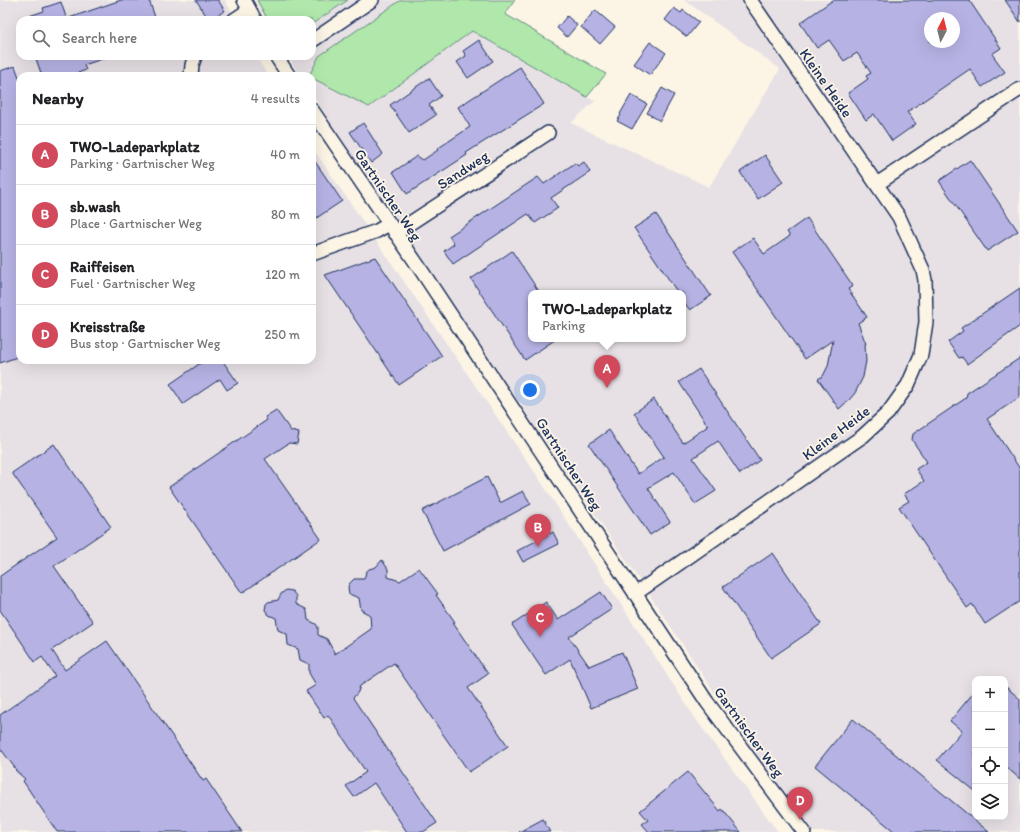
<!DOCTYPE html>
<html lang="en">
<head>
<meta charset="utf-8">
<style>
	body { margin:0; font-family:Itim,sans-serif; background:#f2f2f2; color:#202124 }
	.controls { position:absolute; right:12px; bottom:12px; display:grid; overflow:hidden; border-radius:8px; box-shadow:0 4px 16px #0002 }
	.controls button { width:36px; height:36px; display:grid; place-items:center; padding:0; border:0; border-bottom:1px solid #e0e0e0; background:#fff; color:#202124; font:20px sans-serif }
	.compass { position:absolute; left:924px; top:12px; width:36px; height:36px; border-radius:50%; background:#fff; box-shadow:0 4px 16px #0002; rotate:7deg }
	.you { position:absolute; left:530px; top:390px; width:14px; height:14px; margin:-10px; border:3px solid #fff; border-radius:50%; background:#1a73e8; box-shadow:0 0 0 6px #1a73e833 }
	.badge { display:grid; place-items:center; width:26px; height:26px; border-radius:50%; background:#d1495b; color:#fff; font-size:13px; font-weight:700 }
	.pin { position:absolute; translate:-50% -33px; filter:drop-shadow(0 1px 2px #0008) }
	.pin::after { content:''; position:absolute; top:21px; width:14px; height:12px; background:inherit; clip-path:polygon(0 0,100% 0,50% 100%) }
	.popup { position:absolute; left:528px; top:290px; width:158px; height:52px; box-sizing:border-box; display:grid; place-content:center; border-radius:8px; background:#fff; filter:drop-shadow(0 1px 3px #0005); font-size:13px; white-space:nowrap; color:#757577 }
	.popup b { font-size:15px; color:#202124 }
	.popup::after { content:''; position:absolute; left:50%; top:100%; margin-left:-8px; border:8px solid transparent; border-top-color:#fff }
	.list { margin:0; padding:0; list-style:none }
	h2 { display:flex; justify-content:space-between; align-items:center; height:52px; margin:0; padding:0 16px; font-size:17px }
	h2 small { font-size:13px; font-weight:400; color:#757577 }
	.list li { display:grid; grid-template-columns:26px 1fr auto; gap:12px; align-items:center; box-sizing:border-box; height:60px; padding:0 16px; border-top:1px solid #e0e0e0 }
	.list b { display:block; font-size:15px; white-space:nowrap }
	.list p { margin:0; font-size:13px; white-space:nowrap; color:#757577 }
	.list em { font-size:13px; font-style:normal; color:#757577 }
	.icon { flex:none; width:22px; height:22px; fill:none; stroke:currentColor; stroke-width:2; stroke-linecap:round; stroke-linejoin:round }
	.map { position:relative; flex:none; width:1020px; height:832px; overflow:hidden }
	.search { position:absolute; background:#fff; box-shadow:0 4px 16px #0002; left:16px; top:16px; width:300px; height:44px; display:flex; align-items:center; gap:10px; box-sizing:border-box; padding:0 14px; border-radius:12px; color:#757577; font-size:15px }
	.panel { position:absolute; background:#fff; box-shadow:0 4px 16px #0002; left:16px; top:72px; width:300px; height:292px; border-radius:12px }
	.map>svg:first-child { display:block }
	.built { fill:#e7e1e5; fill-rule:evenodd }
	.green { fill:#b0e7aa; stroke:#668b84 }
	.building { fill:#b6b3e4; stroke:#1b2f5e; fill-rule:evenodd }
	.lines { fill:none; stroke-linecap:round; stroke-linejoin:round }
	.minor-casing { stroke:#1b2f5e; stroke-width:16 }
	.minor { stroke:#fcf5e5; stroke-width:13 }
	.labels { text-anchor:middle; stroke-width:3.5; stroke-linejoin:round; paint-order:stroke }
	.street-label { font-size:15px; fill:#1b2f5e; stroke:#fcf5e5 }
</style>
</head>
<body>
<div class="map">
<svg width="1020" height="832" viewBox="0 0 1020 832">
	<rect width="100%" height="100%" fill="#fcf5e5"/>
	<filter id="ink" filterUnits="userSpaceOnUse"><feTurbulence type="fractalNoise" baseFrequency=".025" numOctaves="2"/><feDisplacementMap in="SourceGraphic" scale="8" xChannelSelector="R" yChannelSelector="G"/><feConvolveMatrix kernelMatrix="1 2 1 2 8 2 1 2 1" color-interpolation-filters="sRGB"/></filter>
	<g filter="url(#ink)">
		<path class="built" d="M0,0h225l11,20h-216v36h236l12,20h-248v284h292v-213l226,330 157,241 83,114h-778z
			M255,0h260l-10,14 101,60 -19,23 8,4 -24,22 138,64 71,-118 -96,-69h336v832h-207l-60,-81 -96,-145 -296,-437 -49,-75v-18h-12l-12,-20h24v-36h-46zM930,18h24v24h-24zM531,293h152v46h-152zM975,679h30v138h-30z"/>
		<path class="green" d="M257,0h91l-36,24v-4h-44z
			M401,0h114l-10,14 101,60 -19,23 -115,-66 -103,76 -57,-29v-2h-3l10,-20z"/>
		<path class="building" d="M121,0h28l7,20h-87v-2z
			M196,0h22l7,11 -16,9z
			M833,0h136l32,48 -9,6 13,18 -23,15 -12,-18 -63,43 9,12 -24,17 -18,-27 -8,6 -18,-27 20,-14 -2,-3 5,-3 -14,-20 -13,8 -15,-21 -12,8 -17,-25zM930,18h24v24h-24z
			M1005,0h15v22z
			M61,2l6,18h-44v-2l21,-7 -1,-3z
			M674,8l7,5 2,-3 16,12 -12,15 -22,-17z
			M595,10l20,17 -15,17 -19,-17z
			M567,16l10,9 -10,12 -10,-9z
			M479,40l14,21 -25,17 -11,-16 9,-6 -3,-5z
			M650,42l16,11 -16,22 -16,-11z
			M35,56h70v2l-21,7 2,5 -16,6h-28z
			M15,66l5,14v276l-20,7v-292z
			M520,67l24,37 -78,49 1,2 -60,39 -14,-22 24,-16 6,4 15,-10 -1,-1 33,-22 -12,-20z
			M429,78l12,18 -12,9 7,10 -27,18 -19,-28z
			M662,88l12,7 -14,26 -13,-8z
			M631,95l16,9 -15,25 -15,-8 4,-6 -1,-1z
			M363,123l20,31 -12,9 -21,-31z
			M765,155l18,27 -25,17 -18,-27z
			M312,157l30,44 -30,20z
			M970,160l48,71 -31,20 -48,-70z
			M584,162l6,10 -39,26 7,10 -23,15 -7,-9 -75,50 -9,-13 10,-7 -5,-8 89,-59 6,7 31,-21 3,3z
			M656,214l55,82 -21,14 -7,-9v-8h-5l-44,-65z
			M807,218l46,68 -5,3 19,28 -9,6 8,21h-1l1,17 -3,16 -8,16 -5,6 -11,10 -21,-30 5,-3 5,-10 5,-26 -28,19 -73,-107 21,-14 11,16 26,-18 -3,-4z
			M512,251l28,42h-9v46h25l-31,21 -54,-81z
			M375,257l67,99 -43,29 -74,-110z
			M1020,288v38l-53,38 -5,-7 -3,1 -11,-16 15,-11 -2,-3z
			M1020,358v39l-33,22 33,50v132l-35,23 -13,-20 -5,4 -68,-101 10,-6 -5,-7 20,-13 -8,-12 11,-7 -15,-22 1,-6 53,-36 1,-5z
			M205,360h17l16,23 -11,7 -7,-11 -37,25 -13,-20z
			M699,369l61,91 -20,14 -22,-33 -25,17 23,33 -21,13 -21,-32 -26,16 22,34 -20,13 -61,-91 20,-14 29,44 26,-17 -30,-44 20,-14 29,44 25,-17 -29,-44z
			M276,410l15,21 8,2 -2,11 -8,-1 -24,16 56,80 -79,54 -73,-106 98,-67 -2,-3z
			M54,444l57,83 -57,39 39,56 -41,28 13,20 42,-29 96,140 3,-2 36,53h-185l-34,-51 2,-2 -9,-8 -1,-3 -15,-20v-33l55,-39 -13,-19 -7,5 -35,-52v-34l57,-39 -45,-64z
			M487,477l13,26 23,-12 8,13 -88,47 -21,-40z
			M553,532l6,12 -36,18 -6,-11z
			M773,553l48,71 -50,34 -48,-71z
			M382,560l6,9v8l12,4 19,-13 19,26 -2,1 19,27 -2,1 35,51 -20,14 40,58 -39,26 -75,-109 -34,23 -2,6 -5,6 84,125 -14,9h-16l-33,-49 -20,14 -8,-11 20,-14 -38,-57 -4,3 -18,-27 10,-6 -7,-12v-9l-9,-4 -2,-11 -10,-4 -1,-11 -9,-4 -2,-12 -7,-3 -4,-5 1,-6 2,-2 10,-2 3,-6 5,-4 6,1 4,5v8l10,5 1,3 1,8 8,4 2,3v8l9,4 8,15 36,-25 -1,-14 -9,-5 -2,-12 -10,-4 -1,-7 1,-3 5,-5h10l2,-7 3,-3 7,-2z
			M601,592l11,17 -43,28 20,29 33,-14 16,37 -47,19 -21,-49 -24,16 -34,-50 34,-23 12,18z
			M1005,686l15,13v80l-15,-13z
			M975,691v100l-38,-31 25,-29 -12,-10z
			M853,719l59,49 77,64h-94l-80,-66z
			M688,772l32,39 2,-2 19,23h-92l-7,-8 6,-4 -8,-9z
			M543,819l7,13h-31z"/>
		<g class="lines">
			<g class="minor-casing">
				<path id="minor" d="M244,0l11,20
					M234,20l15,-10
					M312,41l60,-41
					M276,56l13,20
					M191,76l1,-11 3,-9
					M312,110l109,160 286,432 97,130
					M877,184l143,-95
					M395,233l153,-100
					M312,254l65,-23 12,-7
					M635,594l228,-158 25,-23 20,-28 13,-30 5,-33 -1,-42 -2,-10 -24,-53 -149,-217"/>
			</g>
			<use href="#minor" class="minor"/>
		</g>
	</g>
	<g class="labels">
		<g class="street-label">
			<text transform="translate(826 83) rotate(55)" y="5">Kleine Heide</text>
			<text transform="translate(463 170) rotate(-33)" y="5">Sandweg</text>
			<text transform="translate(388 195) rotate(56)" y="5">Gartnischer Weg</text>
			<text transform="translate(836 433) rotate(-37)" y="5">Kleine Heide</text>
			<text transform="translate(569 464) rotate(57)" y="5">Gartnischer Weg</text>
			<text transform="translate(749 732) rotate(54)" y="5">Gartnischer Weg</text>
		</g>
	</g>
</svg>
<div class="controls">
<button>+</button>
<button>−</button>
<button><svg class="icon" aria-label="locate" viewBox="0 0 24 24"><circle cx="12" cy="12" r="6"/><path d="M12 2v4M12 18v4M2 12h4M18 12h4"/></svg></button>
<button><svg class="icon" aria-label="layers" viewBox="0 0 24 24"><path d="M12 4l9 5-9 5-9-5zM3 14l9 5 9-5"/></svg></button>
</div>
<svg class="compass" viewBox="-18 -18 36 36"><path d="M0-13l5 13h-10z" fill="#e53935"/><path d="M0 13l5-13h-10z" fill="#757577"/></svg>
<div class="you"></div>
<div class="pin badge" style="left:607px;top:388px">A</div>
<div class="popup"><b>TWO-Ladeparkplatz</b>Parking</div>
<div class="pin badge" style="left:538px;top:547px">B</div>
<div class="pin badge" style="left:540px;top:637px">C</div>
<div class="pin badge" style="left:800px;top:820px">D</div>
<div class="search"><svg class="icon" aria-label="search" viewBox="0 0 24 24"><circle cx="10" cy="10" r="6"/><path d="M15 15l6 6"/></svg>Search here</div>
<section class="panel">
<h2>Nearby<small>4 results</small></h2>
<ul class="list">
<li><span class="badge">A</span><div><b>TWO-Ladeparkplatz</b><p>Parking · Gartnischer Weg</p></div><em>40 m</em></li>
<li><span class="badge">B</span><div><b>sb.wash</b><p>Place · Gartnischer Weg</p></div><em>80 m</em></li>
<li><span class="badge">C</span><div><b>Raiffeisen</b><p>Fuel · Gartnischer Weg</p></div><em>120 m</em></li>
<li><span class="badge">D</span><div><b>Kreisstraße</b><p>Bus stop · Gartnischer Weg</p></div><em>250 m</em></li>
</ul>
</section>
</div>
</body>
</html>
